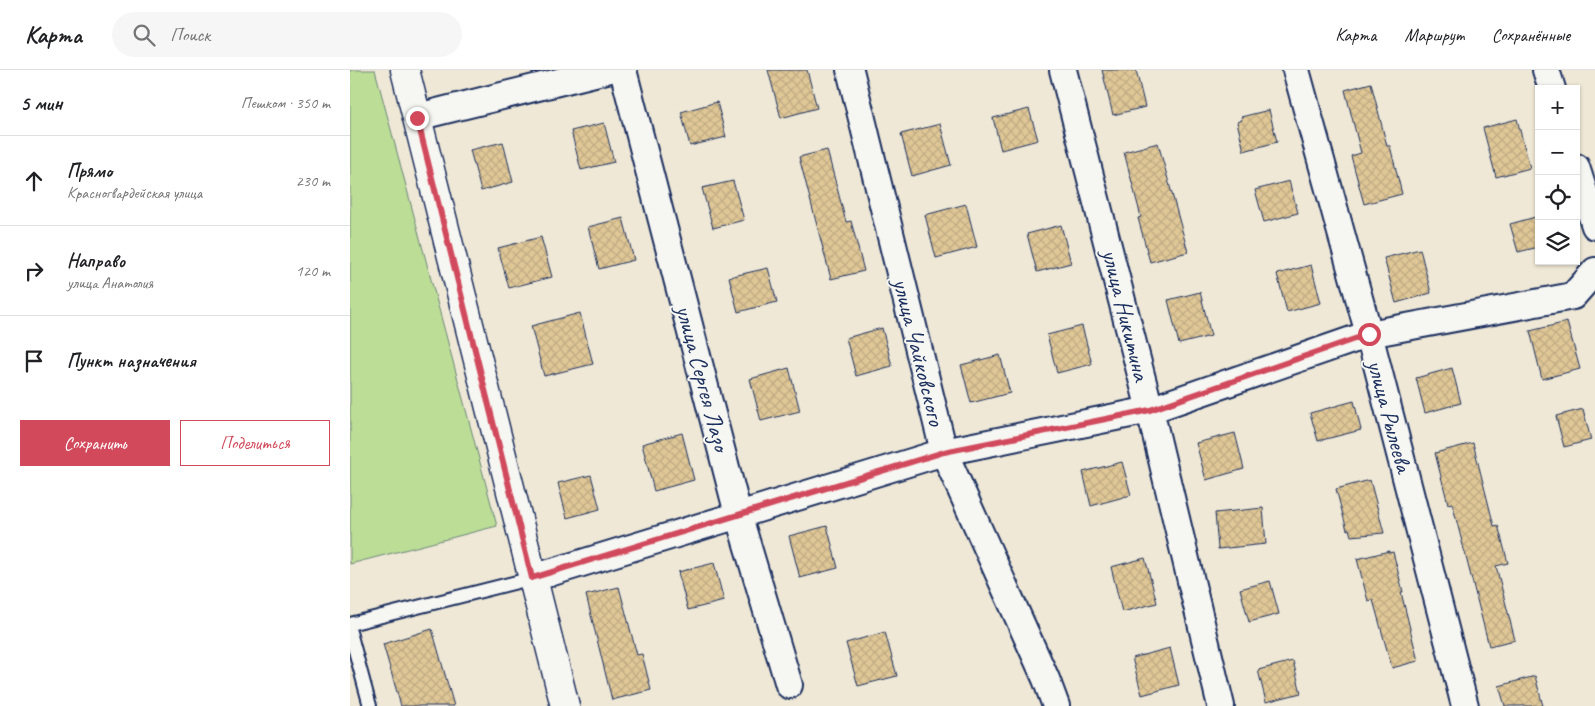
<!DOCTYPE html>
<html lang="ru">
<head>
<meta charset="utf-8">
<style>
	body { margin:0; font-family:Caveat,sans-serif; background:#f6f6f6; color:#202124 }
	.controls { position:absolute; right:15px; top:15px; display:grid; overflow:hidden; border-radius:0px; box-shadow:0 1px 4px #0004 }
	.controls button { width:45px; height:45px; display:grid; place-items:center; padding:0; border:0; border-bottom:1px solid #e0e0e0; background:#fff; color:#202124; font:25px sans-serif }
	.stop { position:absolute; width:15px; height:15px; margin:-11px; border:4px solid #d1495b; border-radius:50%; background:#fff }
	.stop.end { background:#d1495b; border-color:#fff; box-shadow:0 1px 5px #0008 }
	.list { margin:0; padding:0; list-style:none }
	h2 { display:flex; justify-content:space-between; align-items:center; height:65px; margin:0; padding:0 20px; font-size:21px }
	h2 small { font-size:16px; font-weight:400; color:#757577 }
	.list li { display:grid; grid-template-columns:32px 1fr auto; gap:15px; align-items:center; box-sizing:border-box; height:90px; padding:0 20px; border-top:1px solid #e0e0e0 }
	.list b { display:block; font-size:19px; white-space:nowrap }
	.list p { margin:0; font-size:16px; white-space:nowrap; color:#757577 }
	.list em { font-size:16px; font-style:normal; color:#757577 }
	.actions { display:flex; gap:10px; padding:15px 20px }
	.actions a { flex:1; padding:11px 0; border:1px solid #d1495b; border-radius:0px; text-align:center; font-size:18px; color:#d1495b }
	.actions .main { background:#d1495b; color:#fff }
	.icon { flex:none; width:28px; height:28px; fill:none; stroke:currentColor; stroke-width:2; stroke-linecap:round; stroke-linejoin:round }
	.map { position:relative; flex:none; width:1245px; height:636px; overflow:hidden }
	header { display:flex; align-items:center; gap:30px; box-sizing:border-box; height:70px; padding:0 25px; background:#fff; border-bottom:1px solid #e0e0e0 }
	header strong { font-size:24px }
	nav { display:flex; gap:28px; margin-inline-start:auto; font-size:18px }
	.search { width:350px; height:45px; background:#f6f6f6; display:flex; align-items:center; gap:12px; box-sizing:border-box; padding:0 18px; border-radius:28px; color:#757577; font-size:19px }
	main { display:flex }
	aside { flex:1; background:#fff }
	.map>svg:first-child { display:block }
	.green { fill:#bcdd96; stroke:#6c867a }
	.building { fill:url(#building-cross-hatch); stroke:#1b2f5e }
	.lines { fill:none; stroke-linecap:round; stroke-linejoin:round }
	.service-casing { stroke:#1b2f5e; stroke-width:16 }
	.minor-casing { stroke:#1b2f5e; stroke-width:30 }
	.tertiary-casing { stroke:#1b2f5e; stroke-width:31 }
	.service { stroke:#f6f6f2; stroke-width:12 }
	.minor { stroke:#f6f6f2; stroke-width:26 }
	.tertiary { stroke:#f6f6f2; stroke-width:28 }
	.route { stroke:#d1495b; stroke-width:6 }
	.labels { text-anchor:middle; stroke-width:4; stroke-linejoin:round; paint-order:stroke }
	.street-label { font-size:24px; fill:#1b2f5e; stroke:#f6f6f2 }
</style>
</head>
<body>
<header>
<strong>Карта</strong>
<div class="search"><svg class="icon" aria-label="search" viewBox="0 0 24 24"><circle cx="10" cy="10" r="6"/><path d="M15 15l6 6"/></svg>Поиск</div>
<nav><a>Карта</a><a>Маршрут</a><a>Сохранённые</a></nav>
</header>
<main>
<aside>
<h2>5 мин<small>Пешком · 350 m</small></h2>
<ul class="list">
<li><svg class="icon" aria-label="ahead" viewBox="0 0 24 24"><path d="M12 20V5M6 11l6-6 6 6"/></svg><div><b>Прямо</b><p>Красногвардейская улица</p></div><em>230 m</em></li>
<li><svg class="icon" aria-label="right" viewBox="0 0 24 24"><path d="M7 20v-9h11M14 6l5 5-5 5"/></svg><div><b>Направо</b><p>улица Анатолия</p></div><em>120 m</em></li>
<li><svg class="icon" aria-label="arrive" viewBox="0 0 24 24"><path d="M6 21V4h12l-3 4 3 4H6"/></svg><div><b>Пункт назначения</b></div></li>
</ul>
<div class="actions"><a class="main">Сохранить</a><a>Поделиться</a></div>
</aside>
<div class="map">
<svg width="1245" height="636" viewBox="0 0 1245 636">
	<defs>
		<pattern id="building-cross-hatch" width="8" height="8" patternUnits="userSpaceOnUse" patternTransform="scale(1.25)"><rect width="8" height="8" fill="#e0c796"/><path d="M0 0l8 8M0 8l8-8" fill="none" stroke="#c0ab84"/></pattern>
	</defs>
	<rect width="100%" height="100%" fill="#efe8d6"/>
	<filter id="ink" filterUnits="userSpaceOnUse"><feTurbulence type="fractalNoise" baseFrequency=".02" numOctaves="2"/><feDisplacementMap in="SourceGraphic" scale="10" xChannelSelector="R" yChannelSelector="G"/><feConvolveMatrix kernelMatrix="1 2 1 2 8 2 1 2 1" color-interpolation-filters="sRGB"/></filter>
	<g filter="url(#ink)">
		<path class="green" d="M0,0h25l122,456 -147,38z"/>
		<path class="building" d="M418,0h39l10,38 -36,10z
			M752,0h34l9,37 -32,8z
			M1021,13l16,63h3l12,48 -38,10 -13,-48 10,-3 -16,-63z
			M367,32l9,35 -36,9 -9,-34z
			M679,39l9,31 -37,10 -8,-32z
			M919,40l8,32 -33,9 -7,-29 5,-2 -1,-3z
			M1167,49l13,49 -34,9 -13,-49z
			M254,53l10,39 -33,8 -10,-39z
			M590,54l11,41 -39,11 -11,-42z
			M153,72l10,40 -32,9 -11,-41z
			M808,73l30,109 -38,10 -12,-44 3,-1 -17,-65z
			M477,80l19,72 5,-1 13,50 -33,8 -32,-122z
			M383,111l11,39 -31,8 -11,-40z
			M939,111l9,32 -34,9 -9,-32z
			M616,134l11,43 -41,11 -11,-43z
			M1189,146v31l-21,5 -8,-28z
			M273,148l11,42 -35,9 -11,-42z
			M711,155l10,38 -34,9 -10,-38z
			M191,167l11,40 -43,11 -11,-40z
			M1070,179l11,44 -35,10 -12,-45z
			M961,195l10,38 -34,9 -10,-38z
			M418,198l9,34 -39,10 -9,-35z
			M850,222l11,44 -32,8 -11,-44z
			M230,243l13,51 -49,12 -13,-50z
			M1217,252l13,47 -38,10 -12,-48z
			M732,256l10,38 -35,9 -10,-38z
			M532,258l10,38 -36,10 -10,-38z
			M650,285l10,38 -39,10 -10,-38z
			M439,298l11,43 -39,10 -11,-42z
			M1102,298l9,35 -36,10 -9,-35z
			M1004,331l7,29 -43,11 -8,-28z
			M1233,339l8,31 -27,7 -8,-31z
			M332,363l12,47 -40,11 -12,-47z
			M885,363l9,36 -38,11 -10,-37z
			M1123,373l21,83 4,-1 10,38 -12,3 19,74 -26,6 -37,-143 -4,1 -13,-51z
			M772,392l9,33 -40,11 -8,-34z
			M241,405l9,34 -33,9 -9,-35z
			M1020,410l14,53 -33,3 -2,-7 -2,1 -11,-41z
			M913,438l3,36 -48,5 -3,-36z
			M477,456l11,42 -38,10 -11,-42z
			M1039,481v2l4,-1 10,40h-2l17,69 -26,7 -19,-68 -5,1 -11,-42z
			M795,488l12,45 -35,9 -11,-45z
			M364,493l10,38 -36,9 -10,-38z
			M920,511l9,33 -30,8 -9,-33z
			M269,517l18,68 5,-1 9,36 -39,10 -26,-105z
			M82,559l22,77h-53l-18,-62z
			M535,562l12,44 -39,10 -12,-43z
			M820,578l9,37 -37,10 -10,-37z
			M943,591l8,32 -35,9 -8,-32z
			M1185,606l8,30h-38l-6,-20z"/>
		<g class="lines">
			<g class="service-casing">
				<path id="service" d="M0,554l183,-46
					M0,562l20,74"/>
			</g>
			<g class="minor-casing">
				<path id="minor" d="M273,0l115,444 51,171
					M500,0l94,382 102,227 10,27
					M713,0l87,340 71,296
					M946,0l73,264 96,372
					M1196,0l6,19
					M67,47l190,-47
					M1226,97l19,59
					M183,508l411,-126 206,-42 219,-76 204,-38 22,-25"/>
			</g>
			<g class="tertiary-casing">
				<path id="tertiary" d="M55,0l160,636"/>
			</g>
			<use href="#service" class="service"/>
			<use href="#minor" class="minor"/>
			<use href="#tertiary" class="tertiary"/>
		</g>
	</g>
	<g class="lines" filter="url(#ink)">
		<path class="route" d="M67,48l115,460 412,-126 206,-42 219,-76"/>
	</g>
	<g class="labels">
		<g class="street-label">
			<text transform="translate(776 245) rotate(76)" y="8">улица Никитина</text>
			<text transform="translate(569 282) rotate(76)" y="8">улица Чайковского</text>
			<text transform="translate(353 308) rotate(75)" y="8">улица Сергея Лазо</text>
			<text transform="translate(1040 346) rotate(75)" y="8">улица Рылеева</text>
		</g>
	</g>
</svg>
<div class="controls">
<button>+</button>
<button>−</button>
<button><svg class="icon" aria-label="locate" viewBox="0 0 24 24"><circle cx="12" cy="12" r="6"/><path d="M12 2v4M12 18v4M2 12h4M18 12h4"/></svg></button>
<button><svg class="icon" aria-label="layers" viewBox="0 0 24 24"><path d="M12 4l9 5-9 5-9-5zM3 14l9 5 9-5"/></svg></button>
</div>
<div class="stop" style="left:1019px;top:264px"></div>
<div class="stop end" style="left:67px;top:48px"></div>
</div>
</main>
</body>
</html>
